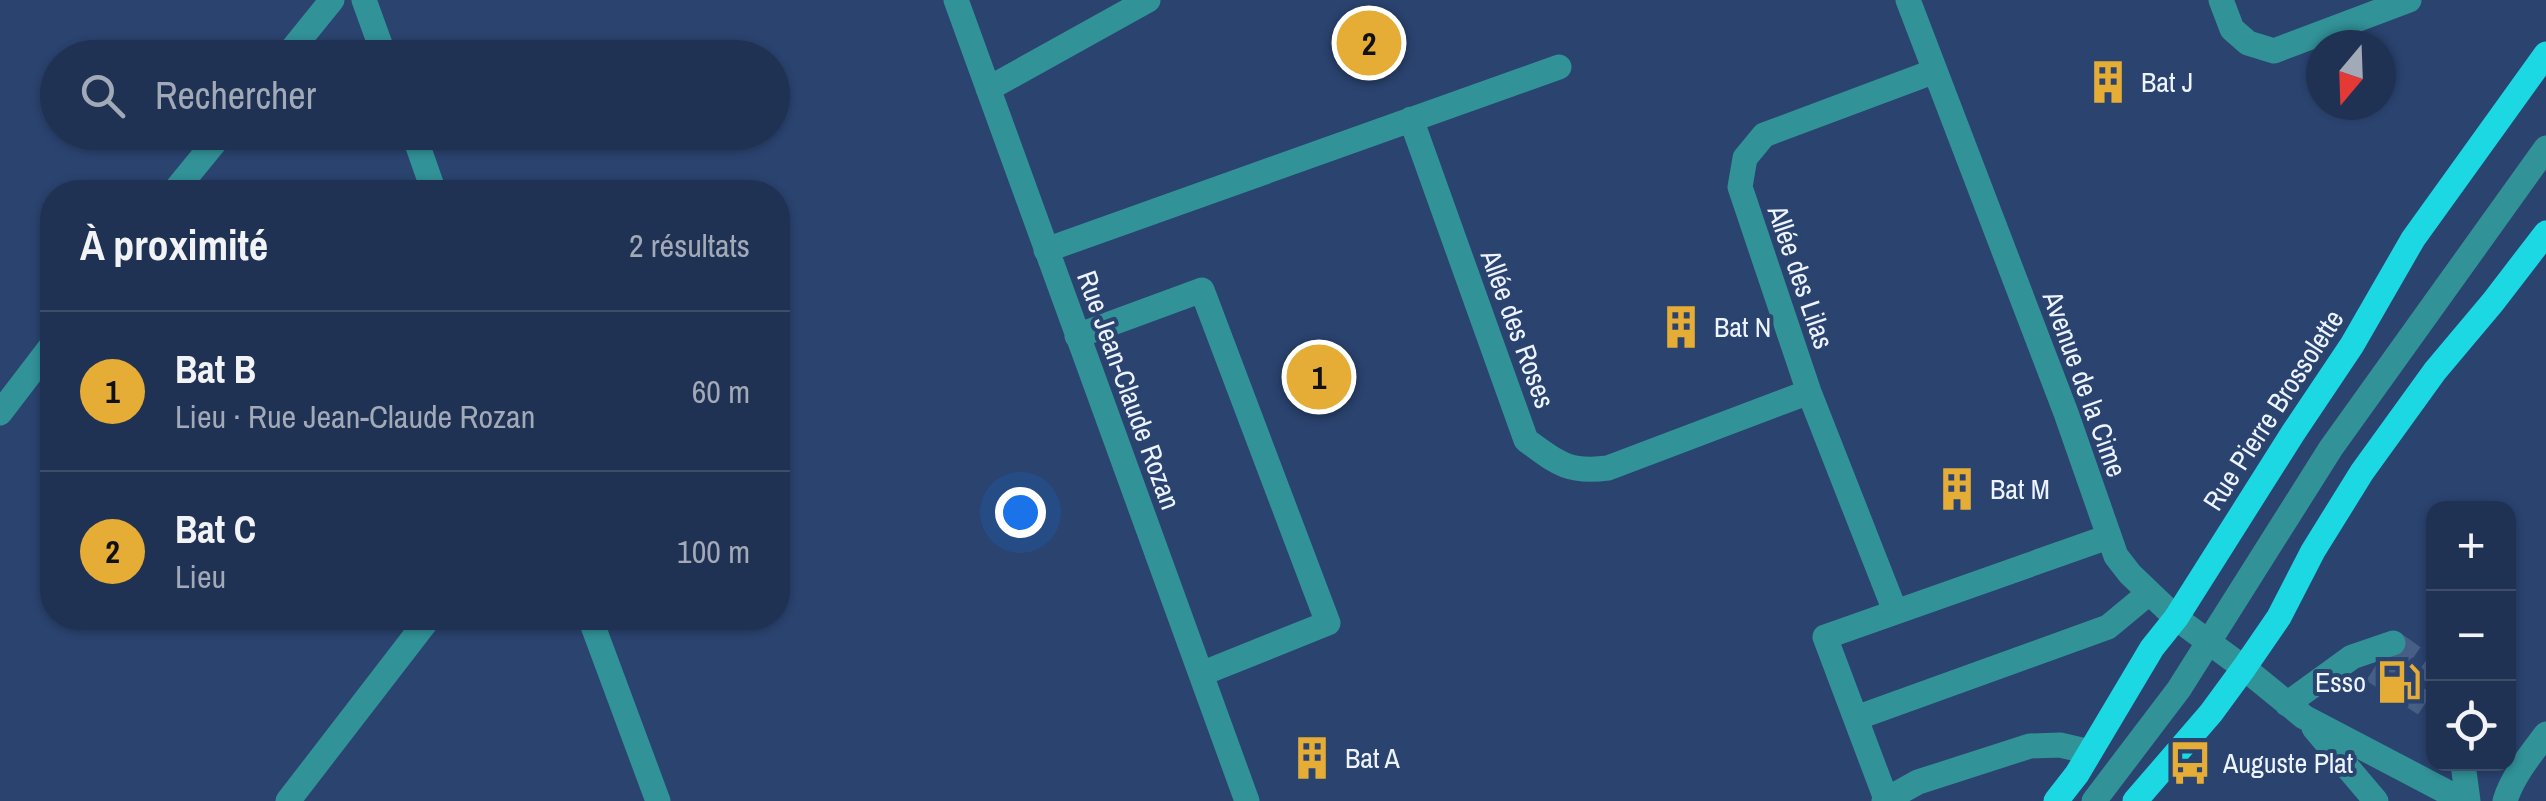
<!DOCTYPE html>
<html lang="fr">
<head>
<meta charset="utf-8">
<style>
	body { margin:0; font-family:"Archivo Narrow",sans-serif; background:#2d3e5d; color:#f1f3f6 }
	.controls { position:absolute; right:30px; bottom:30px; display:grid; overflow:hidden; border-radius:20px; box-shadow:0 2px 8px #0004 }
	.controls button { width:90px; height:90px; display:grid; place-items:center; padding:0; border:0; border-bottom:2px solid #3d4d6a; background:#203253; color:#f1f3f6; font:50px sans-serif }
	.compass { position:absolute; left:2306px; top:30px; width:90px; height:90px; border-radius:50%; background:#203253; box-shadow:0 2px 8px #0004; rotate:199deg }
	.you { position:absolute; left:1020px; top:512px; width:35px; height:35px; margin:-25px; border:8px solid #fff; border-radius:50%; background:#1a73e8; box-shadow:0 0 0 15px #1a73e833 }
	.badge { display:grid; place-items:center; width:65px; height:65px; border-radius:50%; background:#e6ad36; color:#111; font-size:32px; font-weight:700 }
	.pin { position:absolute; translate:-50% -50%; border:5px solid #fff; box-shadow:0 2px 10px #0006 }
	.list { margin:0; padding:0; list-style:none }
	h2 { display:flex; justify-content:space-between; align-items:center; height:130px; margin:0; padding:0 40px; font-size:42px }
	h2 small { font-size:32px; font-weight:400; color:#a2aab8 }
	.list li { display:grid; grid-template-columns:65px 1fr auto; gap:30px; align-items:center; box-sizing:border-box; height:160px; padding:0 40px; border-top:2px solid #3d4d6a }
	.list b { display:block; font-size:38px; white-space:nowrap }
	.list p { margin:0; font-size:32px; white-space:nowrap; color:#a2aab8 }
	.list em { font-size:32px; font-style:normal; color:#a2aab8 }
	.icon { flex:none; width:55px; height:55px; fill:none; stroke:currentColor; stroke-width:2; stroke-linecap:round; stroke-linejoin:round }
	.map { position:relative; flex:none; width:2546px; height:801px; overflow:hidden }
	.search { position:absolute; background:#203253; box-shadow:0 2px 8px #0004; left:40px; top:40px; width:750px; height:110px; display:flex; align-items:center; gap:25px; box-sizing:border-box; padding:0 35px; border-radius:55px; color:#a2aab8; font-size:38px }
	.panel { position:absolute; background:#203253; box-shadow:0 2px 8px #0004; left:40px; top:180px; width:750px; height:450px; border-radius:40px }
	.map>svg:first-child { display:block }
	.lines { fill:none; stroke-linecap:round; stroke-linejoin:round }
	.minor-tunnel { stroke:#475e85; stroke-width:25; stroke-dasharray:25 12; stroke-linecap:butt }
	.minor { stroke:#319298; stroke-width:25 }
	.major { stroke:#1bd8e3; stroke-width:25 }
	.labels { text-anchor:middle; stroke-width:8; stroke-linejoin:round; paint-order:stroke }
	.poi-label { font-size:28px; fill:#eef4ff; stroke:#2a436f; text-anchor:start }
	.street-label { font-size:28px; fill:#eef4ff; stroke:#2a436f }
</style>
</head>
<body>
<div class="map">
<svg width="2546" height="801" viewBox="0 0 2546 801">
	<rect width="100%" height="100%" fill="#2a436f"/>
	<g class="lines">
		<path class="minor-tunnel" d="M2393,643l41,29
			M2373,670l61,40"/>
		<path class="minor" d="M364,0l21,58
			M956,0l291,801
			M1908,0l158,413 50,143 14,18 46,44 68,50 60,49 160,84
			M2221,0l11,29 16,14 26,8 135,-51
			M285,58l47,-58
			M988,89l160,-89
			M1411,119l115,321c31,23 42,33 82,28l201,-76
			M413,132l21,60
			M174,192l49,-60
			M1046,250l513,-183
			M1077,336l125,-46 126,333 -127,51
			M0,413l52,-68
			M1895,611l-86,-219 -69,-205 5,-29 19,-23 171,-64
			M590,618l68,183
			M2287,704l65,-47 41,-14
			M1856,718l252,-91 41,-34
			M2314,728l62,73
			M2463,764l5,37
			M1886,799l-61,-162 283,-100
			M288,801l141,-183
			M1884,801l34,-19 112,-36 30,-1 30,7
			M2094,801l85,-112 152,-241 215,-300
			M2505,801c7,-24 26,-47 41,-67"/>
		<path class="major" d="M2056,801l21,-27 75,-126 24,-30 117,-185 59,-88 61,-106 133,-185
			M2135,801l76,-88 33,-45 35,-51 34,-66 49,-79 73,-101 58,-69 53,-69"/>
	</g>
	<defs>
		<g id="building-bare" transform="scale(3.45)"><path d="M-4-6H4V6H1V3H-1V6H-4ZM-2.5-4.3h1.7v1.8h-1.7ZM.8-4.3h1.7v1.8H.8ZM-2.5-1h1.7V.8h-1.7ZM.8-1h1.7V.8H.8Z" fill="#e6ad36" stroke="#2a436f" stroke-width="2.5" paint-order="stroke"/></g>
		<g id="fuel-bare" transform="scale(3.45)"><path d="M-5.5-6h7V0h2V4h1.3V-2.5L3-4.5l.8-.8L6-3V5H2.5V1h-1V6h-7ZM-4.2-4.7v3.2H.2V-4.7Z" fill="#e6ad36" stroke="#2a436f" stroke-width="2.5" paint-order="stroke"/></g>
		<g id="bus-bare" transform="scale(3.45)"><path d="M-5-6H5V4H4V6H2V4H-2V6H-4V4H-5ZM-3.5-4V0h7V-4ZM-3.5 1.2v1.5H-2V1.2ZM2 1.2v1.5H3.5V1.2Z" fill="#e6ad36" stroke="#2a436f" stroke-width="2.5" paint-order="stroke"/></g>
	</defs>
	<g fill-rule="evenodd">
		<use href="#building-bare" x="2108" y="82"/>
		<use href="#building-bare" x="1681" y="327"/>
		<use href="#building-bare" x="1957" y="489"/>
		<use href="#fuel-bare" x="2399" y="682"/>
		<use href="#building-bare" x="1312" y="758"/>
		<use href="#bus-bare" x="2190" y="763"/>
	</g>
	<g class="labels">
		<g class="poi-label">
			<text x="2141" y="92">Bat J</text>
			<text x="1714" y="337">Bat N</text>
			<text x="1990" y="499">Bat M</text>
			<text x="2366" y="692" text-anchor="end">Esso</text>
			<text x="1345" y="768">Bat A</text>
			<text x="2223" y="773">Auguste Plat</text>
		</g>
		<g class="street-label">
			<text transform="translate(1801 277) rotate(71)" y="10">Allée des Lilas</text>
			<text transform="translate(1518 329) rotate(70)" y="10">Allée des Roses</text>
			<text transform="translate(2085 384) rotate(70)" y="10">Avenue de la Cime</text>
			<text transform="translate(1129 390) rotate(70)" y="10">Rue Jean-Claude Rozan</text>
			<text transform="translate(2273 410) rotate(-57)" y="10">Rue Pierre Brossolette</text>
		</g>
	</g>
</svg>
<div class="controls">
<button>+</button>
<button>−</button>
<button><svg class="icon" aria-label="locate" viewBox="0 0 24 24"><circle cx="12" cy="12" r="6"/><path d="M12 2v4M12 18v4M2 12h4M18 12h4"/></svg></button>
</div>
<svg class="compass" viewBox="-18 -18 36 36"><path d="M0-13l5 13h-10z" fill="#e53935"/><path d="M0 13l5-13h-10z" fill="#a2aab8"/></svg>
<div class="you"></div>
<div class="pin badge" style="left:1319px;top:377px">1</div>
<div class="pin badge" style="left:1369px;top:43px">2</div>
<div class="search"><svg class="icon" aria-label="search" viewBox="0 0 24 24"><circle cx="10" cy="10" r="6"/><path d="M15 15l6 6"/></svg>Rechercher</div>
<section class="panel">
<h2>À proximité<small>2 résultats</small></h2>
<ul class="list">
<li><span class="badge">1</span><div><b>Bat B</b><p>Lieu · Rue Jean-Claude Rozan</p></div><em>60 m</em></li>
<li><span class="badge">2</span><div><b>Bat C</b><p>Lieu</p></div><em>100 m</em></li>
</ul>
</section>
</div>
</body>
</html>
